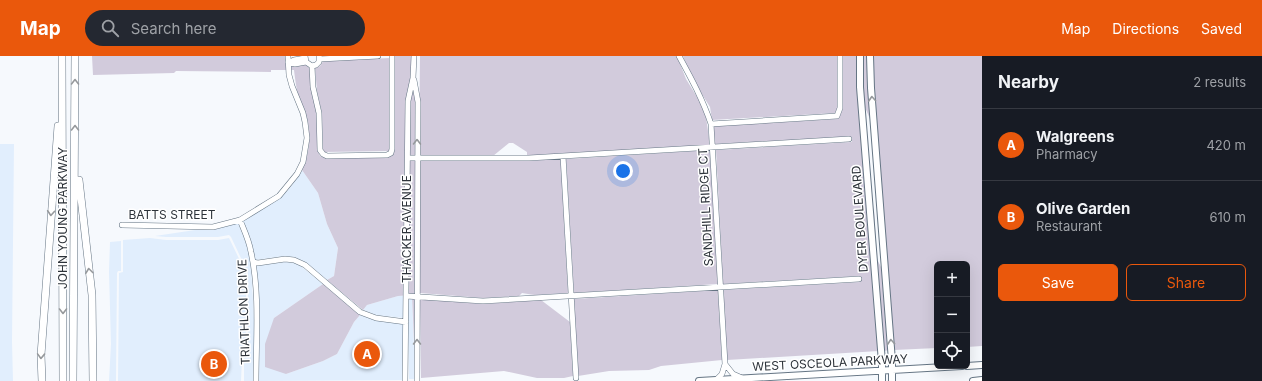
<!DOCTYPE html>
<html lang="en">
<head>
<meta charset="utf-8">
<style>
	body { margin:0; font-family:Inter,sans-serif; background:#242831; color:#f1f3f6 }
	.controls { position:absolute; right:12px; bottom:12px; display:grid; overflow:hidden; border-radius:6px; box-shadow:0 4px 16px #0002 }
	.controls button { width:36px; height:36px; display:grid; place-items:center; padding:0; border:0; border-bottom:1px solid #363941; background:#171b24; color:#f1f3f6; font:20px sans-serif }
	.you { position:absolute; left:623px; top:115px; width:14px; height:14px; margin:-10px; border:3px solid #fff; border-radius:50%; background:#1a73e8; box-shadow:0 0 0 6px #1a73e833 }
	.badge { display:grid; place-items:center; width:26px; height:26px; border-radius:50%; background:#ea580c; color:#fff; font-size:13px; font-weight:700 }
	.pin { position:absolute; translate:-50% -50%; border:2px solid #fff; box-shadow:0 1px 4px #0006 }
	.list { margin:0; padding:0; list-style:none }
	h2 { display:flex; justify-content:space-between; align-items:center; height:52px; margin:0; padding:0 16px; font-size:17px }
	h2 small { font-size:13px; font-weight:400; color:#9ea1a6 }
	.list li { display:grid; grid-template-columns:26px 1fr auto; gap:12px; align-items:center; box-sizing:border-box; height:72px; padding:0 16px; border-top:1px solid #363941 }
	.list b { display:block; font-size:15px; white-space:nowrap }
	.list p { margin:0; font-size:13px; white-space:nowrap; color:#9ea1a6 }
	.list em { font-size:13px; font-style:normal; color:#9ea1a6 }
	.actions { display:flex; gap:8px; padding:12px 16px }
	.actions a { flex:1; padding:9px 0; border:1px solid #ea580c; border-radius:6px; text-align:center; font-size:14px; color:#ea580c }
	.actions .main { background:#ea580c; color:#fff }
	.icon { flex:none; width:22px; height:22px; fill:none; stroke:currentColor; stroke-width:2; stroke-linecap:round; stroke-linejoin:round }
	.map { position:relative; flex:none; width:982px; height:325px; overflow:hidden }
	header { display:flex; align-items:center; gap:24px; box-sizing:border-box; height:56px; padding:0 20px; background:#ea580c; color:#fff }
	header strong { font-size:19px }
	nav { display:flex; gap:22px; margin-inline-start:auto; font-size:14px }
	.search { width:280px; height:36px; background:#242831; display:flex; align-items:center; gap:10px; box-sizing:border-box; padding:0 14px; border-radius:22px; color:#9ea1a6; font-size:15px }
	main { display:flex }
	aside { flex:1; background:#171b24 }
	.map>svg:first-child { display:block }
	.built { fill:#e1eefd }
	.green { fill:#d2cbdc }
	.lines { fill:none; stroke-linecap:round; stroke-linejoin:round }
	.minor-casing { stroke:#657584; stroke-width:6 }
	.major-casing { stroke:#657584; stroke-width:8 }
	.highway-casing { stroke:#657584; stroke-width:8 }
	.minor { stroke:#fff; stroke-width:5 }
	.major { stroke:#fff; stroke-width:6 }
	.highway { stroke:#fff; stroke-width:7 }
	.oneway { stroke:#96999c }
	.labels { text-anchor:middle; stroke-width:3; stroke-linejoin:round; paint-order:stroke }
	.street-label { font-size:12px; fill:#2d333a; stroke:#fff }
</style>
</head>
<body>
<header>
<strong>Map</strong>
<div class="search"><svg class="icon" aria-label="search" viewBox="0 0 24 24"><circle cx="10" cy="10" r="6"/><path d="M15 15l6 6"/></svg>Search here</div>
<nav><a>Map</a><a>Directions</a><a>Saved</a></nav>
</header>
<main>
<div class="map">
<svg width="982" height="325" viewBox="0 0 982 325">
	<rect width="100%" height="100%" fill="#f6f9fd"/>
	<path class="built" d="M0,88h14l-2,198 1,39h-13z
		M302,114l16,23 9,31 11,24 -4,28 -7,4 -20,-17 -12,-6 -11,-1 -29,4 -5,-23 -7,-16 37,-23 10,-10z
		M238,167l11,28 2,14 4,72 -2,44h-9v-22l4,-11v-75l-17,-36 -2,-2 -11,2h-52l-11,-1 40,-6h18z
		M150,182l16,2h52l11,-2 17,35v75l-4,10 -1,23h-123l1,-108 4,-1v-32z
		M121,185v30h-3l-1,2 -1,108h-7l2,-37 -2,-72 1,-30z
		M285,206l9,1 4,1 25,20 -49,34 12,56 37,-13 14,-7 17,-32 6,-7 15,5 29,4v56l-146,1 2,-44 -4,-71z
		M412,239l3,84h-6l-1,-75h-4v14l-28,-3 -13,-5 4,-5 31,-9z"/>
	<path class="green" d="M92,0h194v14h-15v2l-95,-1 -2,2 -81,2z
		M395,0h20v310l-3,-71 -14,1 -31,9 -4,5 -36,-30 7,-4 4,-28 -11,-24 -9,-31 -16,-23c8,-18 10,-39 3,-58 -2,-6 -5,-11 -7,-17 -2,-8 -3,-17 -4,-25h-3v-4l13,-2 6,4 2,24 5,22 1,36 2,6 7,2 60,-1 6,-3 2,-5z
		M420,0h257l9,23 19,31 5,35 -183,11v-4l-14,-9h-4l-16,13h-74z
		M683,0h154l1,52 -3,5 -123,7 -2,-13 -19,-30z
		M843,0h14l9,150 13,145 -152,9 -4,-70 138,-8v-6l-138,8 -7,-134 136,-8v-5l-137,7 -2,-18 124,-7 2,-2 4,-9z
		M862,0h5l8,126 -5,-63 -6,-14z
		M872,0h110v290l-15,1v-83h-30v84l-43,2 -21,-262z
		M390,2l-1,93 -65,1 -1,-3 -1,-36 -5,-22 -2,-23 5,-2 3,-5z
		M710,94l8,134 -144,9 -8,-134z
		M561,103l7,134 -34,2 -12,-2 -3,3 -36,2 -63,-5 -1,-132h108z
		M873,152l1,2 3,49 5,10 7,81 -5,1z
		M323,228l37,31 -6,7 -17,32 -14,7 -37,13 -21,-7v-23l9,-26z
		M718,234l4,70 -61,6 -12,4 -40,1 -31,5 -4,-77z
		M420,243l63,5 58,-4 29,22 3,54 -9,2h-27l-33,-7 -83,7z"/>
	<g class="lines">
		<g class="minor-casing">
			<path id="minor" d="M305,0l1,6 6,4 4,-1 3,-3v-6
				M679,0c12,22 24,44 32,68l14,240
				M320,3l58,-3
				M288,6l7,2 11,-2
				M290,6l4,-2 11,-2
				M312,10l1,21 6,26 1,37 3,4 4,2 60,-1 4,-2 1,-4v-93
				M414,24l4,22 -1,279
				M711,68l126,-8 3,-8v-52
				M563,100l13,222
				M408,102h121l320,-19
				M240,164c4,10 9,20 11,32 9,41 5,87 5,129
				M122,169l91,2 27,-7 39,-24 18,-22 6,-12 4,-24 -2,-16 -2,-9 -11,-27 -3,-11 -1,-19
				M253,206l5,1 27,-4 9,1 11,5 55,47 16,6 30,4
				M406,240l77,5 376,-22
				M716,324l6,-6 3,-10 8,10 9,4
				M405,325l3,-280 5,-23 1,-22"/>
		</g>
		<g class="major-casing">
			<path id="major" d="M860,0v31l22,275v19
				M870,0l1,32 21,273v20
				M967,310l15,-1
				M699,325l263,-15
				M973,325l9,-1"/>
		</g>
		<g class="highway-casing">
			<path id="highway" d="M62,0l1,325
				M79,124l13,115 1,86
				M42,325l-1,-26 17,-229
				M73,325l2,-325"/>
		</g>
		<use href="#minor" class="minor"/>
		<use href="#major" class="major"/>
		<use href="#highway" class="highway"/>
	</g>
	<defs><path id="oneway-chevron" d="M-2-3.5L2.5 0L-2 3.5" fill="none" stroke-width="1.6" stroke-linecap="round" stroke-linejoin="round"/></defs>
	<g class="oneway">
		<use href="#oneway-chevron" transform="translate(75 26) rotate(-90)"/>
		<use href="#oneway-chevron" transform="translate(872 43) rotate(-94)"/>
		<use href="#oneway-chevron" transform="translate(75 72) rotate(-90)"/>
		<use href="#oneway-chevron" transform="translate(417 86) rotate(-89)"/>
		<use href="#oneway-chevron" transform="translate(51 157) rotate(94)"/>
		<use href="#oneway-chevron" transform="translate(89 215) rotate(-97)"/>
		<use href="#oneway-chevron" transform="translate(63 255) rotate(90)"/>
		<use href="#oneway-chevron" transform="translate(417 286) rotate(-90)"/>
		<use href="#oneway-chevron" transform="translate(891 286) rotate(-95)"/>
		<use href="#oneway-chevron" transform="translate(41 300) rotate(92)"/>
	</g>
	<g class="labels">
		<g class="street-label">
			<text transform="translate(706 151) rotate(-93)" y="4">SANDHILL RIDGE CT</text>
			<text x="172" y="163">BATTS STREET</text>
			<text transform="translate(63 162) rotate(-90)" y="4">JOHN YOUNG PARKWAY</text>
			<text transform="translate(860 163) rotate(-94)" y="4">DYER BOULEVARD</text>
			<text transform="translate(407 173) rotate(-90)" y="4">THACKER AVENUE</text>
			<text transform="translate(244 256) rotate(-92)" y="4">TRIATHLON DRIVE</text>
			<text transform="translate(830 307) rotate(-3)" y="4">WEST OSCEOLA PARKWAY</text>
		</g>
	</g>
</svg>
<div class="controls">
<button>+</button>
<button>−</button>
<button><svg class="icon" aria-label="locate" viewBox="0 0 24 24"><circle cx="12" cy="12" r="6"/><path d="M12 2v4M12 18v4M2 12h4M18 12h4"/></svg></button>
</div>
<div class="you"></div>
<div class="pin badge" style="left:367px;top:298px">A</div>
<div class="pin badge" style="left:214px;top:308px">B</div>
</div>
<aside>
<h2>Nearby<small>2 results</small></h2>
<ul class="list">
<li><span class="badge">A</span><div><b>Walgreens</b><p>Pharmacy</p></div><em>420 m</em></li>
<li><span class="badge">B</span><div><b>Olive Garden</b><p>Restaurant</p></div><em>610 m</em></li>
</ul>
<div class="actions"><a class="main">Save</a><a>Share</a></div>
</aside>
</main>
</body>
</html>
